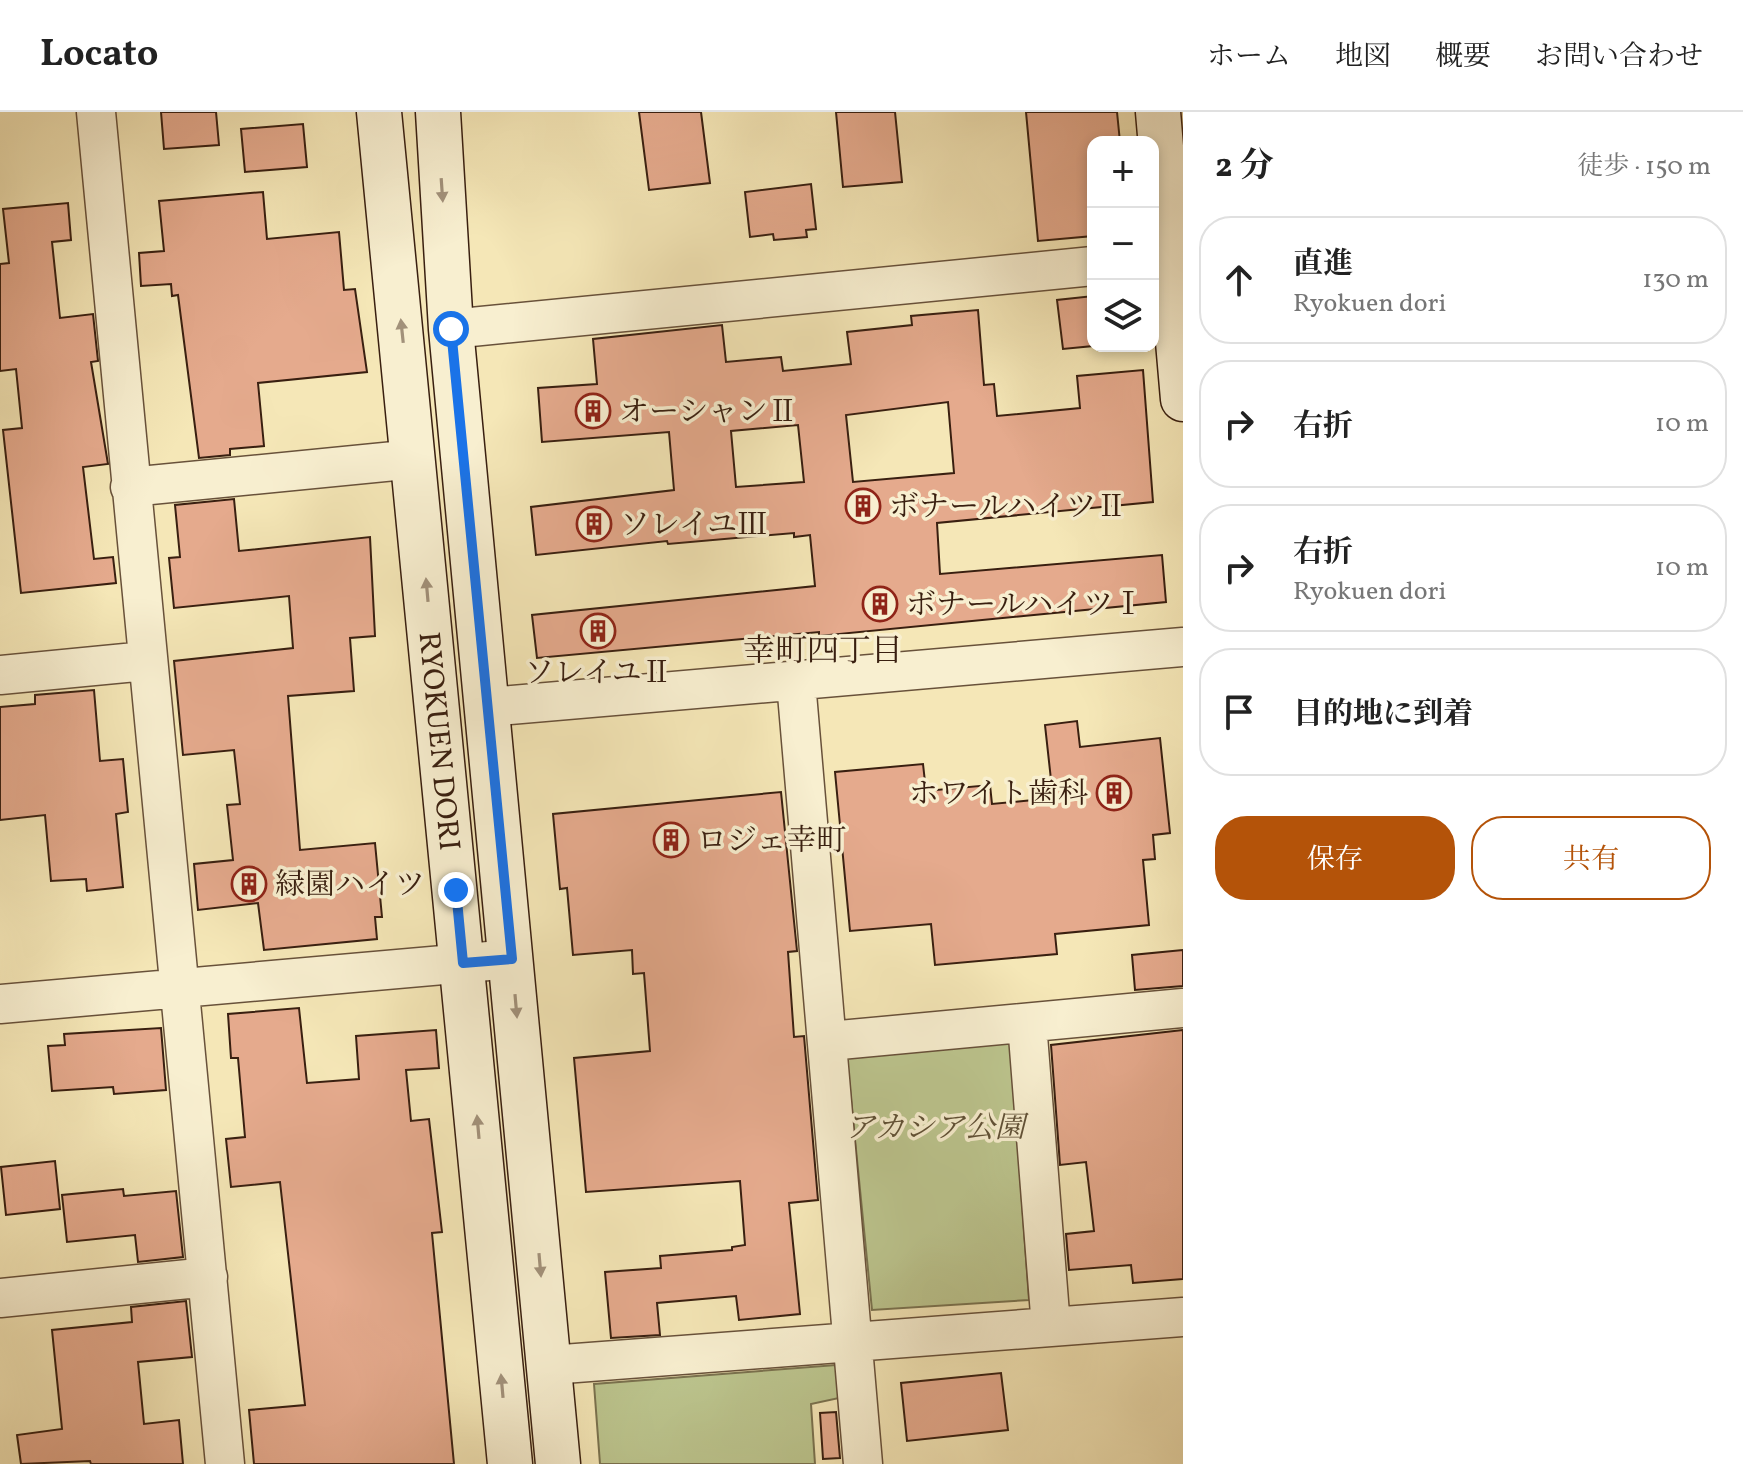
<!DOCTYPE html>
<html lang="ja">
<head>
<meta charset="utf-8">
<style>
	body { margin:0; font-family:Vollkorn,"Noto Serif JP",serif; background:#f6f6f6; color:#222 }
	.controls { position:absolute; right:24px; top:24px; display:grid; overflow:hidden; border-radius:16px; box-shadow:0 4px 12px #0003 }
	.controls button { width:72px; height:72px; display:grid; place-items:center; padding:0; border:0; border-bottom:2px solid #e0e0e0; background:#fff; color:#222; font:40px sans-serif }
	.stop { position:absolute; width:24px; height:24px; margin:-18px; border:6px solid #1a73e8; border-radius:50%; background:#fff }
	.stop.end { background:#1a73e8; border-color:#fff; box-shadow:0 2px 8px #0008 }
	.list { margin:0; padding:0; list-style:none }
	h2 { display:flex; justify-content:space-between; align-items:center; height:104px; margin:0; padding:0 32px; font-size:34px }
	h2 small { font-size:26px; font-weight:400; color:#767676 }
	.list li { display:grid; grid-template-columns:52px 1fr auto; gap:24px; align-items:center; box-sizing:border-box; height:128px; margin:0 16px 16px; padding:0 16px; border:2px solid #e0e0e0; border-radius:32px }
	.list b { display:block; font-size:30px; white-space:nowrap }
	.list p { margin:0; font-size:26px; white-space:nowrap; color:#767676 }
	.list em { font-size:26px; font-style:normal; color:#767676 }
	.actions { display:flex; gap:16px; padding:24px 32px }
	.actions a { flex:1; padding:18px 0; border:2px solid #b45309; border-radius:32px; text-align:center; font-size:28px; color:#b45309 }
	.actions .main { background:#b45309; color:#fff }
	.icon { flex:none; width:44px; height:44px; fill:none; stroke:currentColor; stroke-width:2; stroke-linecap:round; stroke-linejoin:round }
	.map { position:relative; flex:none; width:1183px; height:1352px; overflow:hidden }
	header { display:flex; align-items:center; gap:48px; box-sizing:border-box; height:112px; padding:0 40px; background:#fff; border-bottom:2px solid #e0e0e0 }
	header strong { font-size:38px }
	nav { display:flex; gap:44px; margin-inline-start:auto; font-size:28px }
	main { display:flex }
	aside { flex:1; background:#fff }
	.map>svg:first-child { display:block }
	.green { fill:#bcc58e; stroke:#7a724f; stroke-width:2 }
	.building { fill:#e5aa8d; stroke:#391f10; stroke-width:2; fill-rule:evenodd }
	.lines { fill:none; stroke-linecap:round; stroke-linejoin:round }
	.street-casing { stroke:#68513a; stroke-width:41 }
	.secondary-casing { stroke:#391f10; stroke-width:47 }
	.street { stroke:#f8efd0; stroke-width:38 }
	.secondary { stroke:#f8efd0; stroke-width:44 }
	.oneway { fill:#a2917a }
	.route { stroke:#1a73e8; stroke-width:10 }
	.labels { text-anchor:middle; stroke-width:7; stroke-linejoin:round; paint-order:stroke }
	.poi-label { font-size:30px; fill:#391f10; stroke:#f8efd0; text-anchor:start }
	.street-label { font-size:30px; fill:#391f10; stroke:#f8efd0 }
	.park-label { font-size:30px; font-style:italic; fill:#605136; stroke:#f8efd0 }
	.neighbourhood-label { font-size:32px; fill:#391f10; stroke:#f8efd0 }
</style>
</head>
<body>
<header>
<strong>Locato</strong>
<nav><a>ホーム</a><a>地図</a><a>概要</a><a>お問い合わせ</a></nav>
</header>
<main>
<div class="map">
<svg width="1183" height="1352" viewBox="0 0 1183 1352">
	<rect width="100%" height="100%" fill="#f5e7b7"/>
	<filter id="stains"><feTurbulence type="fractalNoise" baseFrequency=".0025" numOctaves="4"/><feColorMatrix values="0 0 0 0 .2 0 0 0 0 .09 0 0 0 0 .02 0 0 0 .5 -.17"/></filter>
	<radialGradient id="worn" r=".72"><stop offset=".6" stop-color="#630" stop-opacity="0"/><stop offset="1" stop-color="#630" stop-opacity=".3"/></radialGradient>
	<path class="green" d="M1010,923l19,265 -157,10 -26,-261z
		M836,1253l3,33 -28,6 4,60h-215l-6,-80z"/>
	<path class="building" d="M161,0h55l3,33 -55,4z
		M639,0h62l9,71 -61,7z
		M836,0h59l7,70 -59,5z
		M1026,0h91l3,30h-27v94l-55,5z
		M303,12l4,43 -62,5 -4,-43z
		M811,72l5,45 -10,1 1,7 -33,3 -1,-6 -23,3 -5,-45z
		M263,80l4,47 72,-7 5,58 11,-1 12,83 -109,11 6,63 -34,3v6l-31,3 -21,-163 -6,1 -1,-12 -30,2 -2,-33 25,-2 -5,-50z
		M68,91l3,37 -19,2 8,76 33,-4 5,47 -7,1 17,102 -25,3 11,92 19,-2 3,26 -95,10 -18,-163 19,-2 -6,-59 -16,2v-107l9,-1 -6,-54z
		M1093,184v50l-30,3 -6,-49z
		M978,198l6,75 10,-1 3,32 83,-8 -3,-32 66,-6 10,132 -216,21 3,51 222,-19 4,47 -347,34v-4l-282,26 -5,-43 283,-29 -5,-51 -16,2v-4l-126,11 -1,-3 -131,14 -5,-48 143,-17 -5,-58 -127,10 -4,-54 59,-4 -4,-45 129,-14 4,37 55,-5 2,14 68,-7 -4,-32 65,-7 -1,-9zM948,290l6,71 -101,9 -7,-67zM798,313l6,57 -68,5 -5,-56z
		M234,387l5,52 131,-14 5,99 -25,2 4,53 -66,5 12,154 75,-7 7,74h-7l2,22 -113,11 -6,-47 -60,7 -4,-46 39,-4 -6,-55 13,-1 -6,-54 -51,5 -9,-94 119,-13 -4,-52 -115,12 -5,-50 11,-1 -5,-52z
		M94,578l6,71 23,-2 5,53 -12,2 7,73 -36,4 -1,-12 -35,2 -6,-66 -45,5v-113l35,-3v-9z
		M1077,609l3,26 80,-9 10,95 -17,2 2,24 -12,1 6,65 -94,9 2,20 -122,11 -4,-41 -81,7 -15,-159 88,-8 3,27 64,-6 2,19 61,-6 -8,-73z
		M781,680l16,159 -9,1 6,85 10,-1 14,164 -29,3 11,111 -61,6 -3,-24 -79,7 3,32 -49,3 -6,-66 56,-4 -1,-12 72,-6v-3l13,-2 -5,-64 -154,11 -12,-134 76,-7 -6,-78 -11,1 -1,-24 -59,5 -6,-67 -7,1 -7,-75z
		M1183,838v36l-48,4 -3,-35z
		M299,896l8,75 52,-4 -3,-43 80,-6 3,38 -33,2 5,51 18,-2 13,113 -10,1 22,231h-200l-5,-54 56,-5 -25,-223 -49,5 -5,-48 19,-2 -7,-79h-7l-3,-44z
		M161,916l5,62 -52,4 -1,-7 -61,4 -4,-45 17,-1 -1,-11z
		M1183,918v249l-50,4 -2,-18 -62,5 -3,-36 28,-3 -8,-69 -26,3 -9,-120z
		M55,1049l5,48 -54,6 -5,-48z
		M123,1077l1,7 52,-5 7,66 -45,5 -3,-27 -68,7 -5,-47z
		M186,1189l6,56 -54,5 6,62 35,-4 4,44h-92l-1,-3 -69,3 -4,-29 45,-6 -10,-99 80,-8 -1,-15z
		M1001,1261l7,57 -101,11 -6,-58z
		M836,1300l4,46 -17,1 -3,-46z"/>
	<g class="lines">
		<g class="street-casing">
			<path id="street" d="M96,0l129,1352
				M451,217l642,-63
				M130,375l285,-28
				M0,563l146,-14
				M796,570l67,782
				M488,595l695,-60
				M0,892l512,-45
				M1027,911l24,304
				M829,929l354,-33
				M0,1186l208,-21
				M550,1253l633,-48"/>
		</g>
		<g class="secondary-casing">
			<g id="secondary">
				<path id="s1" d="M379,0l131,1352"/>
				<path d="M438,0l13,217 107,1135"/>
				<path d="M1158,0l25,287"/>
			</g>
		</g>
		<use href="#street" class="street"/>
		<use href="#secondary" class="secondary"/>
	</g>
	<defs><path id="oneway-solid" d="M-6-.8H1V-3.2L6.5 0L1 3.2V.8H-6Z" transform="scale(2)"/></defs>
	<g class="oneway">
		<use href="#oneway-solid" transform="translate(442 78) rotate(86)"/>
		<use href="#oneway-solid" transform="translate(402 219) rotate(-96)"/>
		<use href="#oneway-solid" transform="translate(427 478) rotate(-95)"/>
		<use href="#oneway-solid" transform="translate(516 894) rotate(85)"/>
		<use href="#oneway-solid" transform="translate(478 1015) rotate(-95)"/>
		<use href="#oneway-solid" transform="translate(540 1153) rotate(85)"/>
		<use href="#oneway-solid" transform="translate(502 1274) rotate(-95)"/>
	</g>
	<g class="lines">
		<path class="route" d="M451,217l61,630 -49,4 -7,-73"/>
	</g>
	<defs>
		<g id="building-ring" transform="scale(1.8)"><circle r="9.5" fill="#f8efd0" stroke="#8f2418" stroke-width="1.5"/><path d="M-4-6H4V6H1V3H-1V6H-4ZM-2.5-4.3h1.7v1.8h-1.7ZM.8-4.3h1.7v1.8H.8ZM-2.5-1h1.7V.8h-1.7ZM.8-1h1.7V.8H.8Z" fill="#8f2418"/></g>
	</defs>
	<g fill-rule="evenodd">
		<use href="#building-ring" x="593" y="299"/>
		<use href="#building-ring" x="863" y="394"/>
		<use href="#building-ring" x="594" y="412"/>
		<use href="#building-ring" x="880" y="492"/>
		<use href="#building-ring" x="598" y="519"/>
		<use href="#building-ring" x="1114" y="681"/>
		<use href="#building-ring" x="671" y="728"/>
		<use href="#building-ring" x="249" y="772"/>
	</g>
	<g class="labels">
		<g class="poi-label">
			<text x="619" y="309">オーシャンⅡ</text>
			<text x="889" y="404">ボナールハイツⅡ</text>
			<text x="620" y="422">ソレイユⅢ</text>
			<text x="906" y="502">ボナールハイツⅠ</text>
			<text x="598" y="570" text-anchor="middle">ソレイユⅡ</text>
			<text x="1088" y="691" text-anchor="end">ホワイト歯科</text>
			<text x="697" y="738">ロジェ幸町</text>
			<text x="275" y="782">緑園ハイツ</text>
		</g>
		<g class="street-label">
			<text dy="10" stroke="none"><textPath href="#s1" startOffset="632">RYOKUEN DORI</textPath></text>
		</g>
		<g class="park-label">
			<text x="935" y="1025">アカシア公園</text>
		</g>
		<g class="neighbourhood-label">
			<text x="823" y="549">幸町四丁目</text>
		</g>
	</g>
	<rect width="100%" height="100%" filter="url(#stains)"/>
	<rect width="100%" height="100%" fill="url(#worn)"/>
</svg>
<div class="controls">
<button>+</button>
<button>−</button>
<button><svg class="icon" aria-label="layers" viewBox="0 0 24 24"><path d="M12 4l9 5-9 5-9-5zM3 14l9 5 9-5"/></svg></button>
</div>
<div class="stop" style="left:451px;top:217px"></div>
<div class="stop end" style="left:456px;top:778px"></div>
</div>
<aside>
<h2>2 分<small>徒歩 · 150 m</small></h2>
<ul class="list">
<li><svg class="icon" aria-label="ahead" viewBox="0 0 24 24"><path d="M12 20V5M6 11l6-6 6 6"/></svg><div><b>直進</b><p>Ryokuen dori</p></div><em>130 m</em></li>
<li><svg class="icon" aria-label="right" viewBox="0 0 24 24"><path d="M7 20v-9h11M14 6l5 5-5 5"/></svg><div><b>右折</b></div><em>10 m</em></li>
<li><svg class="icon" aria-label="right" viewBox="0 0 24 24"><path d="M7 20v-9h11M14 6l5 5-5 5"/></svg><div><b>右折</b><p>Ryokuen dori</p></div><em>10 m</em></li>
<li><svg class="icon" aria-label="arrive" viewBox="0 0 24 24"><path d="M6 21V4h12l-3 4 3 4H6"/></svg><div><b>目的地に到着</b></div></li>
</ul>
<div class="actions"><a class="main">保存</a><a>共有</a></div>
</aside>
</main>
</body>
</html>
